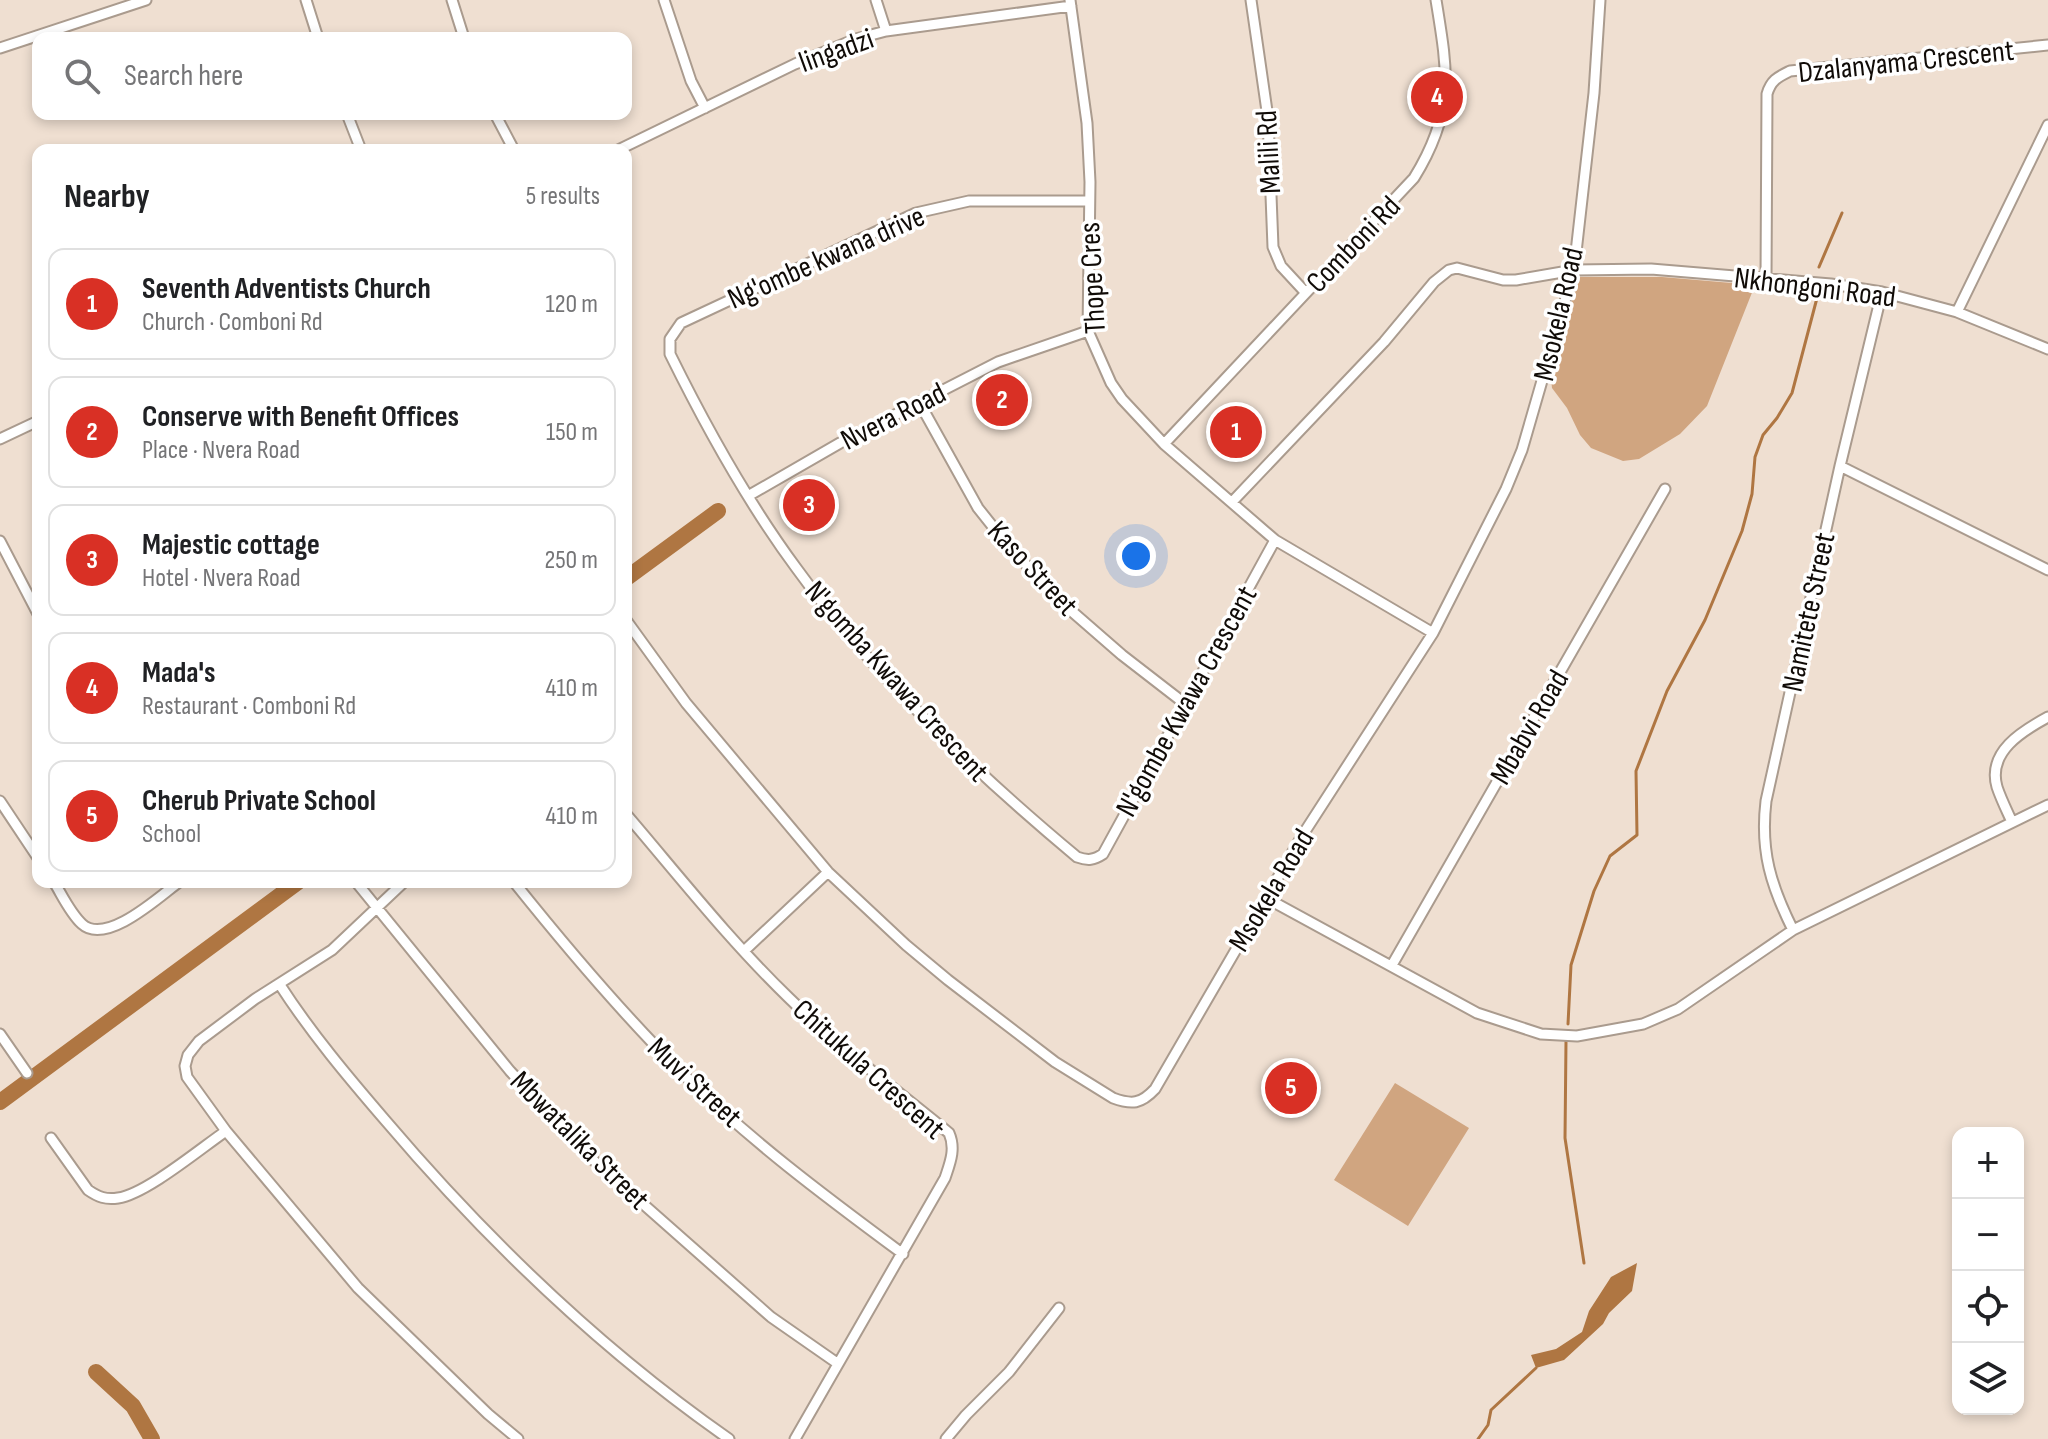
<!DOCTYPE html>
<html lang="en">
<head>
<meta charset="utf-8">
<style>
	body { margin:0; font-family:"Sofia Sans Condensed",sans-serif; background:#f6f6f6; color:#202124 }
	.controls { position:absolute; right:24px; bottom:24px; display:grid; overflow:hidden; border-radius:16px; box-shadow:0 4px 12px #0003 }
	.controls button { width:72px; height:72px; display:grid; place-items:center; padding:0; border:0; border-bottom:2px solid #e0e0e0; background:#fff; color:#202124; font:40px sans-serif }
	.you { position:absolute; left:1136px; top:556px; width:28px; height:28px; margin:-20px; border:6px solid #fff; border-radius:50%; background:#1a73e8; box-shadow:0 0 0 12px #1a73e833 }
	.badge { display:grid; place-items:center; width:52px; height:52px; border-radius:50%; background:#d93025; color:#fff; font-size:26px; font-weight:700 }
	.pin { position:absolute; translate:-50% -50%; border:4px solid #fff; box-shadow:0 2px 8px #0006 }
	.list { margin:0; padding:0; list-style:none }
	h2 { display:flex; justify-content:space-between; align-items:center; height:104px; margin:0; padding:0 32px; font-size:34px }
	h2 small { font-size:26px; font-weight:400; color:#757577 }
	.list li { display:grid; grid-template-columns:52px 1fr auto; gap:24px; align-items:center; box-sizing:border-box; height:112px; margin:0 16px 16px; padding:0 16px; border:2px solid #e0e0e0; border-radius:16px }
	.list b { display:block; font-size:30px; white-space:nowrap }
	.list p { margin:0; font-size:26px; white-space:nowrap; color:#757577 }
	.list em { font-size:26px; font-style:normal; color:#757577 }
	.icon { flex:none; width:44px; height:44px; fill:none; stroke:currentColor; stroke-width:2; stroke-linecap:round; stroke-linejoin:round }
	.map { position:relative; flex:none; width:2048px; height:1439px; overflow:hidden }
	.search { position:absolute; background:#fff; box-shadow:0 4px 12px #0003; left:32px; top:32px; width:600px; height:88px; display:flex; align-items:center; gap:20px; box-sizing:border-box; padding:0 28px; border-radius:16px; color:#757577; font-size:30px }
	.panel { position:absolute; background:#fff; box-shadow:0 4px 12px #0003; left:32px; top:144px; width:600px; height:744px; border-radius:16px }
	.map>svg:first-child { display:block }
	.green { fill:#d0a580 }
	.water { fill:#af7642 }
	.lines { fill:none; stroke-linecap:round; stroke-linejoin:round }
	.stream { stroke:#af7642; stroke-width:3 }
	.river { stroke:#af7642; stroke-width:16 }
	.minor-casing { stroke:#aa9b8e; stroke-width:13 }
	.minor { stroke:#fff; stroke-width:9 }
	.labels { text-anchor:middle; stroke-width:7; stroke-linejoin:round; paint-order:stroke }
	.street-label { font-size:30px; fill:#100b07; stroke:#fff }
</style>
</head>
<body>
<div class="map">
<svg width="2048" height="1439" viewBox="0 0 2048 1439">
	<rect width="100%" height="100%" fill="#efdfd1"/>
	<path class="green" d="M1577,277h85l93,8 -48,121 -27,28 -41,25 -16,2 -32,-13 -11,-13 -13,-27 -15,-20 -1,-9z
		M1395,1083l74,45 -61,98 -74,-46z"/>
	<path class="water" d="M1637,1263l-5,28 -23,22 -6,11 -39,36 -28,8 -5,-13 25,-6 26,-17 7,-21 22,-34z"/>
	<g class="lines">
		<path class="stream" d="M1819,267l23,-54
			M1568,1024l3,-59 23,-74 16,-35 27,-21 -1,-64 31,-80 38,-71 37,-89 10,-37 3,-37 8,-22 14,-17 15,-25 25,-95
			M1566,1041l-1,97 19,125
			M1478,1439l10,-14 3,-15 45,-42"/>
		<path class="river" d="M628,577l90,-66
			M0,1102l298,-220
			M96,1372l37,34 19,33"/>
		<g class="minor-casing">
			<path id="minor" d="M306,0l12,38
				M452,0l12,38
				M664,0l27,81 14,27
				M876,0l10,31
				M1070,0l17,123 3,59 -2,149 23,52 11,16 42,45 111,96 158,93
				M1251,0l17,118 5,129 8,19 25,27
				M0,48l146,-48
				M347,114l14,36
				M495,114l19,36
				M618,150l177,-86 61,-25 30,-8 185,-25
				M1089,201h-120l-53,12 -235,110 -11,16v15c36,73 78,149 127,215 79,109 178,203 280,288 11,4 17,3 26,-3l172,-314
				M1766,279l1,-185c4,-14 11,-17 23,-23l258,-26
				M1957,312l91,-187
				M919,402l59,106 31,39 59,61 54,47 62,48
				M0,439l38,-18
				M1164,444l250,-266c41,-66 34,-105 22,-178
				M1840,466l208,104
				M748,496l92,-53 158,-81 90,-31
				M1232,502l152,-160 50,-60 15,-12 8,-2 46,12h13l58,-10 77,-1 180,15 51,8 75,20 91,37
				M0,541l38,73
				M626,620l60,83 142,169 78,73 42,35 107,82 58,36c19,7 28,6 42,-9l147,-253 131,-203 73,-144 16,-39 52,-180 20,-177 6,-93
				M0,801l38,57
				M626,814c53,62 104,127 163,184 50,49 106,91 160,135 7,16 1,30 -4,45l-150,261
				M2012,822c-5,-11 -11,-23 -15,-35 -10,-35 25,-56 51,-70
				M54,882c8,13 16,31 28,42 24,22 77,-27 97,-42
				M356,882l154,189 81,87 180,159 66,46
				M404,882l-72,68 -77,49 -56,42 -11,14 -3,11 2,11 39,54 132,157 130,126 30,25
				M514,882c52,65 107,130 166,189 68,68 146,126 223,183
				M1266,898l211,115 64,21 36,2 66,-12 35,-15 115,-79 255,-125
				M1793,930c-22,-44 -33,-79 -27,-129l74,-335 42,-174
				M744,951l84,-79
				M1392,965l273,-476
				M280,985c31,48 68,92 105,135 102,120 215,229 344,319
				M0,1034l27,39
				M51,1138l37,52c10,7 18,10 30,8 28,-4 83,-50 108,-67
				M946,1439l20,-24 43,-43 50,-64"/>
		</g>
		<use href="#minor" class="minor"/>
	</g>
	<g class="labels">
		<g class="street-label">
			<text transform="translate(836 50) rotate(-20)" y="10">lingadzi</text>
			<text transform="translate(1906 61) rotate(-6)" y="10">Dzalanyama Crescent</text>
			<text transform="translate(1268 152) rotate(-93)" y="10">Malili Rd</text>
			<text transform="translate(1353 244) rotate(-46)" y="10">Comboni Rd</text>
			<text transform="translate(826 257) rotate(-24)" y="10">Ng'ombe kwana drive</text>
			<text transform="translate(1092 278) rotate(-93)" y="10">Thope Cres</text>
			<text transform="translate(1815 287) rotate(7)" y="10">Nkhongoni Road</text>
			<text transform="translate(1558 314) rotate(-77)" y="10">Msokela Road</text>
			<text transform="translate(893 416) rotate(-27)" y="10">Nvera Road</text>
			<text transform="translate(1033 568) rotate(47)" y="10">Kaso Street</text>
			<text transform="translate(1808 612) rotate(-78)" y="10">Namitete Street</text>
			<text transform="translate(897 681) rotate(48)" y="10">N'gomba Kwawa Crescent</text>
			<text transform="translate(1186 701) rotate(-61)" y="10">N'gombe Kwawa Crescent</text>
			<text transform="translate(1529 727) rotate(-60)" y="10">Mbabvi Road</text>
			<text transform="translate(1271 890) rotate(-59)" y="10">Msokela Road</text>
			<text transform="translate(869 1069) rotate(42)" y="10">Chitukula Crescent</text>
			<text transform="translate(695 1082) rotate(43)" y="10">Muvi Street</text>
			<text transform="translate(580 1140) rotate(45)" y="10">Mbwatalika Street</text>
		</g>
	</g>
</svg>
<div class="controls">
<button>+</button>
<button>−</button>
<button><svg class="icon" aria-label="locate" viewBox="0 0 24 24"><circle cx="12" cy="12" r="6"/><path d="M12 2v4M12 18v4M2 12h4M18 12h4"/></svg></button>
<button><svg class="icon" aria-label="layers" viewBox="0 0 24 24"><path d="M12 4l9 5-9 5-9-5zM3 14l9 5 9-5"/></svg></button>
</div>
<div class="you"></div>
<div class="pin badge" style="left:1236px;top:432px">1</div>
<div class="pin badge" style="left:1002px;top:400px">2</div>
<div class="pin badge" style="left:809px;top:505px">3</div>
<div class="pin badge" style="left:1437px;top:97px">4</div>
<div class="pin badge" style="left:1291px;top:1088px">5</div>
<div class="search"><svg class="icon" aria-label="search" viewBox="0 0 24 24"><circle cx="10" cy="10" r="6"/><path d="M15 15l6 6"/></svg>Search here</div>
<section class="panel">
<h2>Nearby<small>5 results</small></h2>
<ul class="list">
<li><span class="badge">1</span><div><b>Seventh Adventists Church</b><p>Church · Comboni Rd</p></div><em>120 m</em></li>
<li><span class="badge">2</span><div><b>Conserve with Benefit Offices</b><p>Place · Nvera Road</p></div><em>150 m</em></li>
<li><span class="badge">3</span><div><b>Majestic cottage</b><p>Hotel · Nvera Road</p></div><em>250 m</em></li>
<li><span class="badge">4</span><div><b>Mada's</b><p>Restaurant · Comboni Rd</p></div><em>410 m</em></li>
<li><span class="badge">5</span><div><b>Cherub Private School</b><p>School</p></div><em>410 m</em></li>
</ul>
</section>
</div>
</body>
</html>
